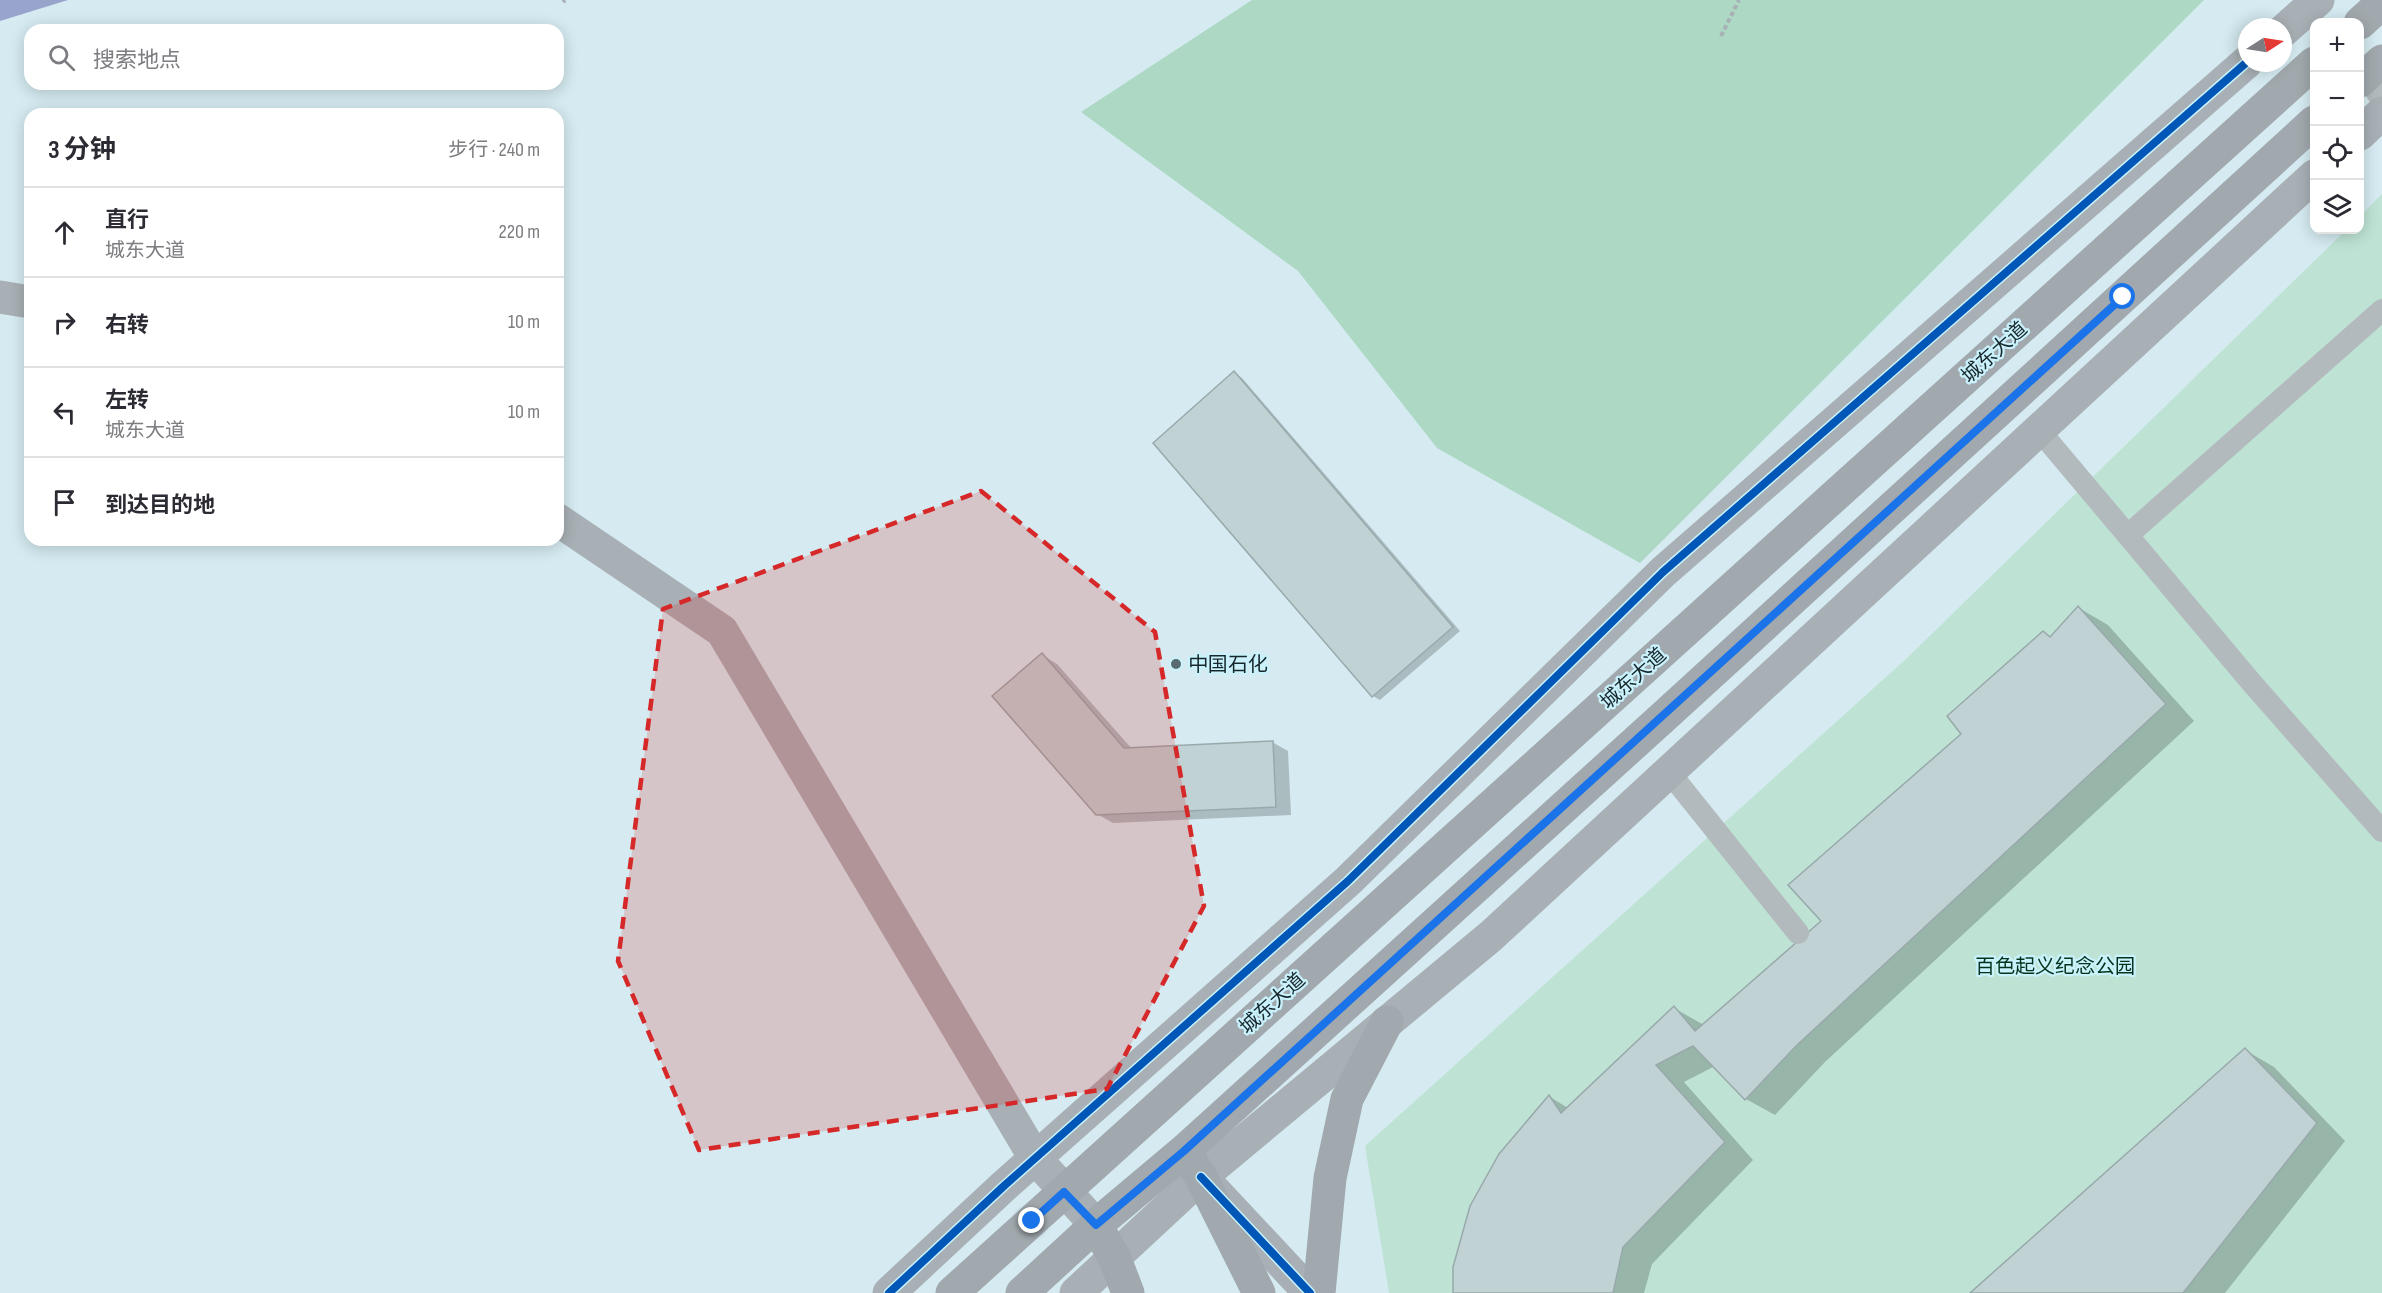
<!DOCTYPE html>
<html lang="zh">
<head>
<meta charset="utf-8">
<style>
	body { margin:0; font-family:"Sofia Sans Condensed","Noto Sans SC",sans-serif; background:#f2f2f3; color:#2b2b33 }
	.controls { position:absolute; right:18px; top:18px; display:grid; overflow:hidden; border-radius:12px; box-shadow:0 3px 15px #0003 }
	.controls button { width:54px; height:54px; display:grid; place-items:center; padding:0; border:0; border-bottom:2px solid #e1e1e2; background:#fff; color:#2b2b33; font:30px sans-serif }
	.compass { position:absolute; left:2238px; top:18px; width:54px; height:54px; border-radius:50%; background:#fff; box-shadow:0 3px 15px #0003; rotate:78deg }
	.stop { position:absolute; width:18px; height:18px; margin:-14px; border:4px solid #1a73e8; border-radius:50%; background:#fff }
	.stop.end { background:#1a73e8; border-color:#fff; box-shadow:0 2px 6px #0008 }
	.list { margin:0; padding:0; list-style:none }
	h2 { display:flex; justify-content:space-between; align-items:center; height:78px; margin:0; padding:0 24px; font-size:26px }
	h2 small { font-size:20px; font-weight:400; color:#7c7c81 }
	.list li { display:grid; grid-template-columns:39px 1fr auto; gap:18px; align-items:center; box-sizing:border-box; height:90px; padding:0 24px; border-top:2px solid #e1e1e2 }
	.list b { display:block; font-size:22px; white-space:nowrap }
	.list p { margin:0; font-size:20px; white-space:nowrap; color:#7c7c81 }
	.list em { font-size:20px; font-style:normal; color:#7c7c81 }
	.icon { flex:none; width:33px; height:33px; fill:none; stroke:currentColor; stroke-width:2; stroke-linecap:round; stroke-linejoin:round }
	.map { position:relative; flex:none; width:2382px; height:1293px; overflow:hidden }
	.search { position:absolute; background:#fff; box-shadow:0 3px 15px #0003; left:24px; top:24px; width:540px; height:66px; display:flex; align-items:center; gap:15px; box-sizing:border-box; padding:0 21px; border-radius:18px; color:#7c7c81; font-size:22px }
	.panel { position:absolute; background:#fff; box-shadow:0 3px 15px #0003; left:24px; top:108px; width:540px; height:438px; border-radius:18px }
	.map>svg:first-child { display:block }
	.green { fill:#bee3d4 }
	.forest { fill:#add8c4 }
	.water { fill:#99a4cd }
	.shadow { fill:#0003 }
	.building { fill:#c0d2d3; stroke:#98a9ab; stroke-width:1.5 }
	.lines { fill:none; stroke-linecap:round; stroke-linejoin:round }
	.path { stroke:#a8b1b5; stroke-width:4; stroke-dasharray:4.5 3; stroke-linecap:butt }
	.lane { stroke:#b3babd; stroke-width:22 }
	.secondary { stroke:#a8b0b5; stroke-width:33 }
	.primary { stroke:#a1a9ae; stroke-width:33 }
	.cycleway-casing { stroke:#c9f2fd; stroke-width:11 }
	.cycleway { stroke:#0057b8; stroke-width:8 }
	.route { stroke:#1a73e8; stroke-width:8 }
	.marked { fill:#d62828; fill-opacity:0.2; stroke:#d62828; stroke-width:4.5; stroke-dasharray:12 8; stroke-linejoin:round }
	.poi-dot { fill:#5a6c70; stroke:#c9f2fd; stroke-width:2 }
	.labels { text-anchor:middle; stroke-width:4.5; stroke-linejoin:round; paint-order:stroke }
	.street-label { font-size:20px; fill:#18272b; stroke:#c9f2fd }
	.poi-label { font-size:20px; fill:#18272b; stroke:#c9f2fd; text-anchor:start }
	.park-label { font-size:20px; fill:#02341b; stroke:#c9f2fd }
</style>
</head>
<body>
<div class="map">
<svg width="2382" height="1293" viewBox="0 0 2382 1293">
	<rect width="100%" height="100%" fill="#d5ebf1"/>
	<path class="green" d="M2382,194v1099h-993l-24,-147 541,-487 440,-429h14v-14z"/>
	<path class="forest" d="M1252,0h952l-564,563 -203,-115 -139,-177 -217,-159z"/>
	<path class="water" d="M0,0h68l-68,21z"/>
	<path class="shadow" d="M1234,373l8,5 218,253 -80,69 -7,-4z
		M2079,608l29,17 86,96 -369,341 -50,53 -29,-16 -31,-33 -31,16 69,78 -101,104 -8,29h-189l95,-196 18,11 106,-100 30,17 119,-104 140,-187 80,-102 9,6z
		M1042,655l15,9 75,85 140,-7 16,9 3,64 -178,8 -16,-9z
		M2245,1050l29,17 71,74 -120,152h-253z"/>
	<path class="building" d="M1234,371l219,256 -81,70 -219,-254z
		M2078,606l88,98 -370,342 -51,54 -52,-54 -37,19 69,77 -102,105 -10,46h-160v-26l17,-61 29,-52 50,-59 12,18 113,-107 21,25 126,-110 -33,-36 173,-151 -14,-18 96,-85 7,6z
		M1042,653l82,95 149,-7 3,66 -180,8 -104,-119z
		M2245,1048l72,75 -134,170h-213z"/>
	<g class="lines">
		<path class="path" d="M563,2l2,-2
			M1721,36l18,-36"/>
		<path class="lane" d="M2365,76l17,24
			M2039,430l212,252 131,149
			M2128,535l254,-225
			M1669,772l129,161"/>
		<path class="secondary" d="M2283,31l35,-31
			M2360,134l22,-21
			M0,297l30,5
			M558,520l164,111 313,527 61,67
			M1209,1185l101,108
			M889,1293l116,-108 343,-304 315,-309 584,-510
			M1076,1293l125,-116 290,-241 823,-760"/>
		<path class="primary" d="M2360,23l22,-20
			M2360,81l22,-20
			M1184,1151l17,26 58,116
			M1096,1225l19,34 13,34
			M952,1293l1362,-1230
			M1022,1293l74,-68 88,-74 476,-431 654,-598
			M1319,1293l11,-115 17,-79 40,-77"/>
		<g class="cycleway-casing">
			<path id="cycleway" d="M1201,1177l109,116
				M889,1293l116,-108 343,-304 315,-309 584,-510"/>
		</g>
		<use href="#cycleway" class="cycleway"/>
	</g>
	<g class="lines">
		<path class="route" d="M1032,1221l32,-29 32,33 88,-74 939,-854"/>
	</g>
	<path class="marked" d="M981,491l174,141 49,274 -97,183 -408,61 -81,-189 45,-352z"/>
	<circle class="poi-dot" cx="1176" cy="664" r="6"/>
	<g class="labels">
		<g class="street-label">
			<text transform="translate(1994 352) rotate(-42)" y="7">城东大道</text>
			<text transform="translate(1633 678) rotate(-42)" y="7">城东大道</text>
			<text transform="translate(1272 1003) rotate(-42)" y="7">城东大道</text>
		</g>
		<g class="poi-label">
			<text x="1188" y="671">中国石化</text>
		</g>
		<g class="park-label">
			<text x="2055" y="973">百色起义纪念公园</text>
		</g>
	</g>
</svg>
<div class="controls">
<button>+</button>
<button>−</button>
<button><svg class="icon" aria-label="locate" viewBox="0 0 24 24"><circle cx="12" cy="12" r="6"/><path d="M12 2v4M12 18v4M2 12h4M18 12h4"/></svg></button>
<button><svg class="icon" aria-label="layers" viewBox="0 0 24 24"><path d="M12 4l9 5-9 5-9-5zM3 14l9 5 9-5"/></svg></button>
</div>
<svg class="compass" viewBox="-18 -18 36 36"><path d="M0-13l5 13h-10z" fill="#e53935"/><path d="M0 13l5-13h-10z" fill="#7c7c81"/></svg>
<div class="stop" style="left:2123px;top:297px"></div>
<div class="stop end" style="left:1032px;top:1221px"></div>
<div class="search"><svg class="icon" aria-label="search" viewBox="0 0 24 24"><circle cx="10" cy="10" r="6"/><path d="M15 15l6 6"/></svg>搜索地点</div>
<section class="panel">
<h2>3 分钟<small>步行 · 240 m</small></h2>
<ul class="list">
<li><svg class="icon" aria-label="ahead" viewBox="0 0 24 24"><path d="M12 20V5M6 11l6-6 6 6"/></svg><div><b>直行</b><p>城东大道</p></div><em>220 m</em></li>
<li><svg class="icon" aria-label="right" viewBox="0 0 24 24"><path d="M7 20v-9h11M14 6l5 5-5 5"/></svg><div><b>右转</b></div><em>10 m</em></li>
<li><svg class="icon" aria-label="left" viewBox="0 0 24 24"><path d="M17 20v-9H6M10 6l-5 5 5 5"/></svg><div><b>左转</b><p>城东大道</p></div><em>10 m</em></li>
<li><svg class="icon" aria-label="arrive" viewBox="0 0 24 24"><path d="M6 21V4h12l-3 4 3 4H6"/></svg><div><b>到达目的地</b></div></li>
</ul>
</section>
</div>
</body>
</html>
